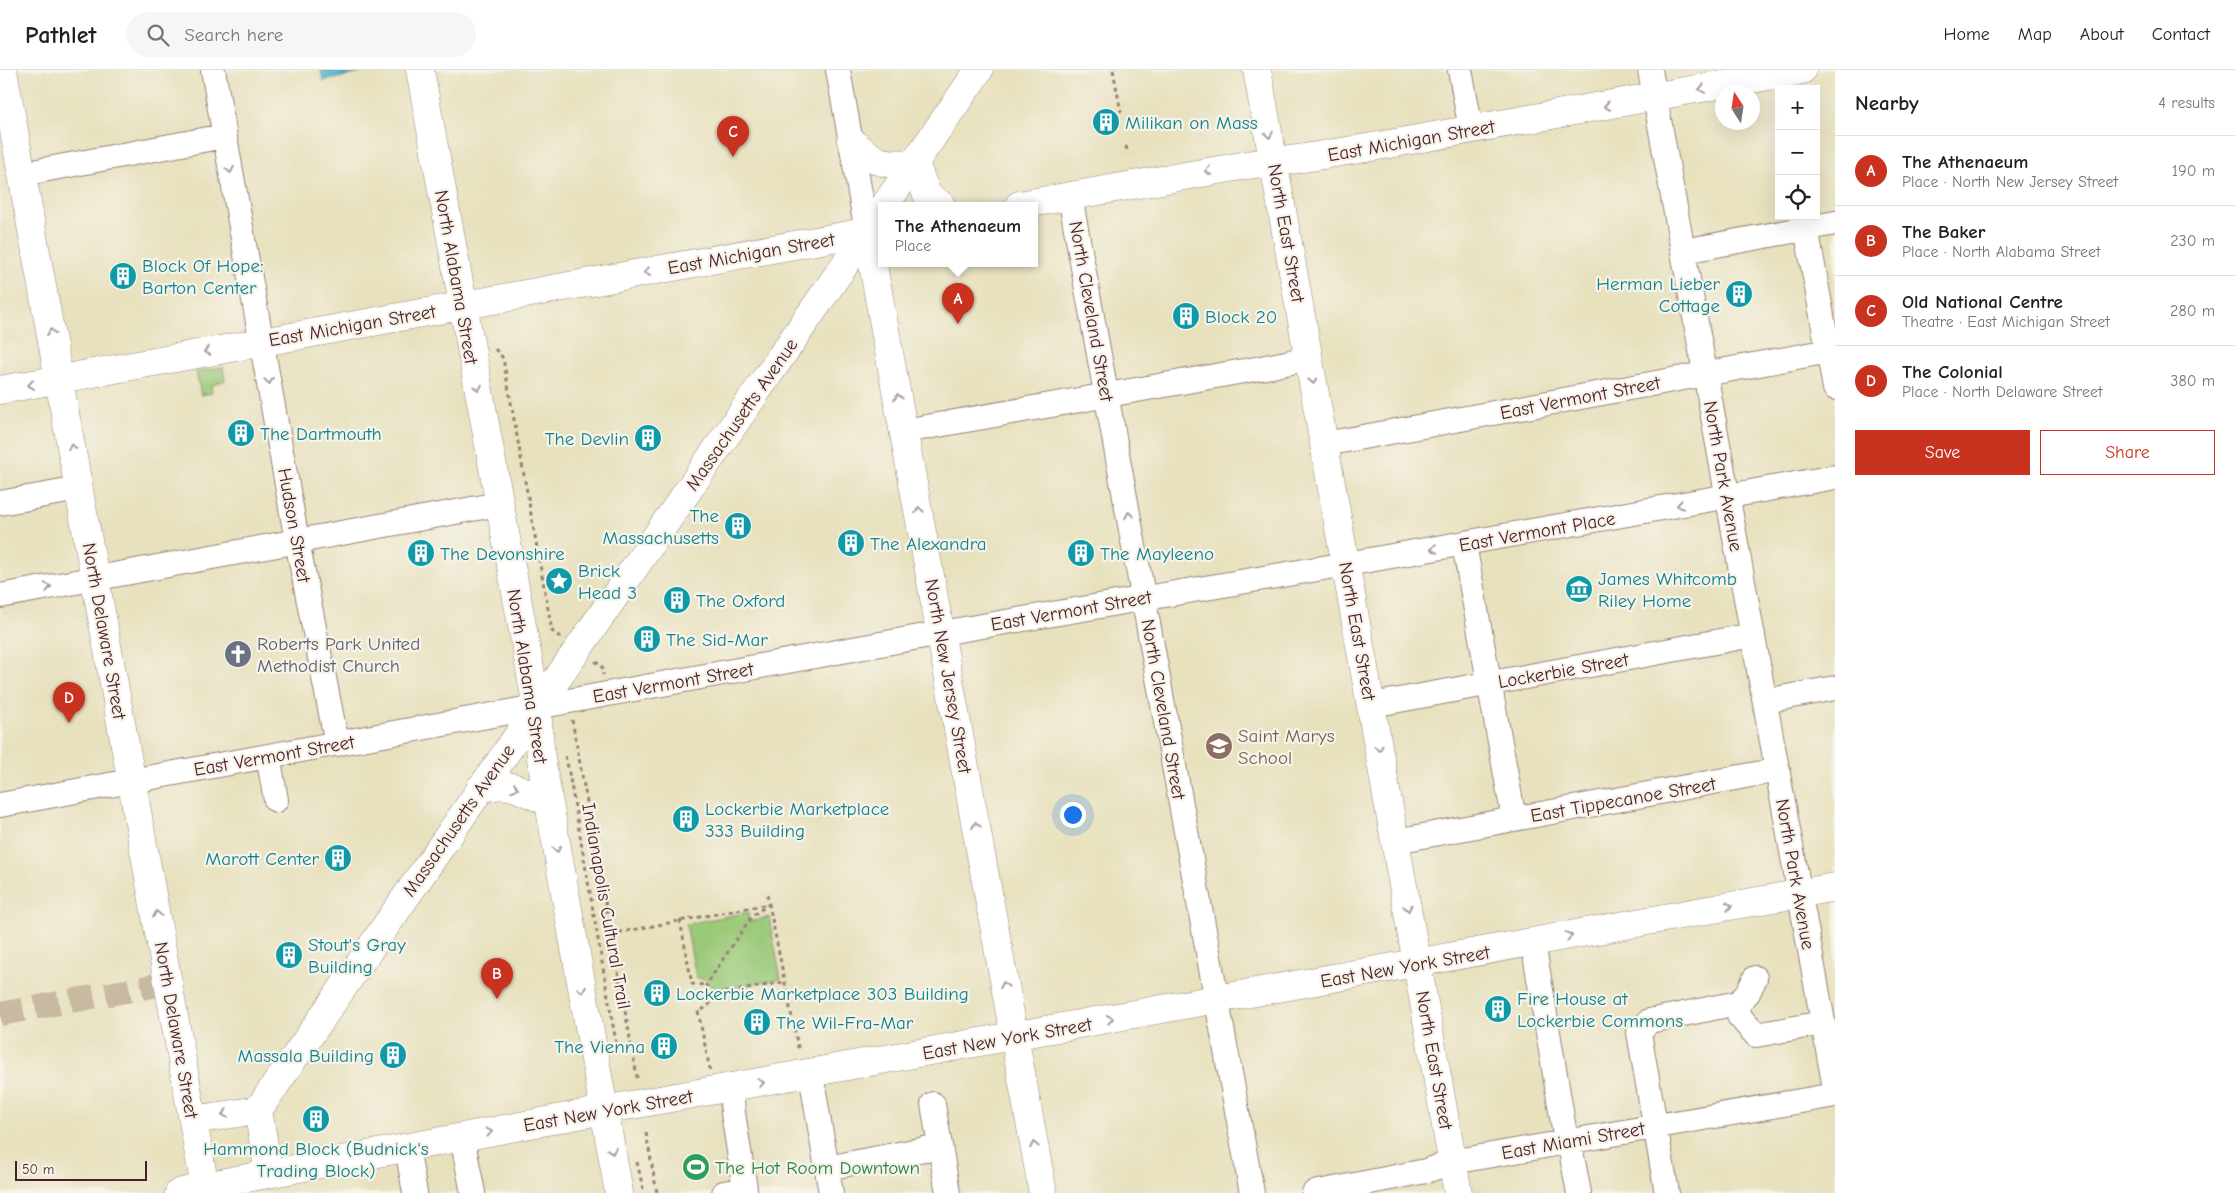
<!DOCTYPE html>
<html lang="en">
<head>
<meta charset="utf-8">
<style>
	body { margin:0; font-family:"Comic Neue",sans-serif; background:#f6f6f6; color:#202124 }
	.controls { position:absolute; right:15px; top:15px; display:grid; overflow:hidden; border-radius:0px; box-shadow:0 5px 20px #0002 }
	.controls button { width:45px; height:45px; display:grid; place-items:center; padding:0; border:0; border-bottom:1px solid #e0e0e0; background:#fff; color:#202124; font:25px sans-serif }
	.compass { position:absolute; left:1715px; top:15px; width:45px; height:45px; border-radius:50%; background:#fff; box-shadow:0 5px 20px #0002; rotate:348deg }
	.scale { position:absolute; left:15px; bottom:12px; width:132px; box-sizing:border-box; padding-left:5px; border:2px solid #4a1f2b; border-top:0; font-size:14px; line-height:18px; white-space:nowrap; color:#4a1f2b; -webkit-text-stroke:4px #f7f3e8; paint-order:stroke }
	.you { position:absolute; left:1072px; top:744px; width:18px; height:18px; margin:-12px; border:4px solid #fff; border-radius:50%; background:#1a73e8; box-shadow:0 0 0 8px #1a73e833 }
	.badge { display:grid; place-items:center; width:32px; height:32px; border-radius:50%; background:#c8321e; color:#fff; font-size:16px; font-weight:700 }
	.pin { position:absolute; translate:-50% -41px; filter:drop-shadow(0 1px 2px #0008) }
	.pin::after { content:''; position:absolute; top:26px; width:18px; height:15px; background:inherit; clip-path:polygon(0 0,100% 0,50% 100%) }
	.popup { position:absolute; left:878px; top:132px; width:160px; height:65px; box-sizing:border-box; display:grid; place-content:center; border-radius:0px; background:#fff; filter:drop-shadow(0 1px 4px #0005); font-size:16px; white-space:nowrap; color:#757577 }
	.popup b { font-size:19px; color:#202124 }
	.popup::after { content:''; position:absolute; left:50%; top:100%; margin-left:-10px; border:10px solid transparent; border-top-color:#fff }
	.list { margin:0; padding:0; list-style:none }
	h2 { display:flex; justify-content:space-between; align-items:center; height:65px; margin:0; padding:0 20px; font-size:21px }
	h2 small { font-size:16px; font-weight:400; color:#757577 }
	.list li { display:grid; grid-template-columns:32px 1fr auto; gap:15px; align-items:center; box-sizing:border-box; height:70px; padding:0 20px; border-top:1px solid #e0e0e0 }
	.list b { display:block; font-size:19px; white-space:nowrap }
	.list p { margin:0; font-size:16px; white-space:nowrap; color:#757577 }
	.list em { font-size:16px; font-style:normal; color:#757577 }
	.actions { display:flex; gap:10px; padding:15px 20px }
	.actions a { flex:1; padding:11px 0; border:1px solid #c8321e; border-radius:0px; text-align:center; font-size:18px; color:#c8321e }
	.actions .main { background:#c8321e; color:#fff }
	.icon { flex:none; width:28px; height:28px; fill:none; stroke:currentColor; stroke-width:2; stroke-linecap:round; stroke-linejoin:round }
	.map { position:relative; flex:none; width:1835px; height:1123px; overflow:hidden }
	header { display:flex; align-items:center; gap:30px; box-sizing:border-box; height:70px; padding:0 25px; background:#fff; border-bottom:1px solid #e0e0e0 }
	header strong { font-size:24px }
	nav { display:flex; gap:28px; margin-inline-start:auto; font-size:18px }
	.search { width:350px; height:45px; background:#f6f6f6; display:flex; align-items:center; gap:12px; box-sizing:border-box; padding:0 18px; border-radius:28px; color:#757577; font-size:19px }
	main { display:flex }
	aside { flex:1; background:#fff }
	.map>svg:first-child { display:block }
	.green { fill:#9ac978; stroke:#727452 }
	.water { fill:#4db4cc; stroke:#4c6a7c }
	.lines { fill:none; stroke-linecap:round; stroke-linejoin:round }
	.minor-tunnel { stroke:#c8baa1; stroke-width:24; stroke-dasharray:24 12; stroke-linecap:butt }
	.minor-casing { stroke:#988074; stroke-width:26 }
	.major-casing { stroke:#988074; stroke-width:29 }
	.path { stroke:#988074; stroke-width:3; stroke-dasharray:4 4; stroke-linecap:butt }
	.minor { stroke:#fff; stroke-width:24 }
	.major { stroke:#fff; stroke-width:28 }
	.oneway { stroke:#ae9aa0 }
	.labels { text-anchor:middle; stroke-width:4.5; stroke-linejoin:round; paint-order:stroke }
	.culture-label { font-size:19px; fill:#0d838f; stroke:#f7f3e8; text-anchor:start }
	.street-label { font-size:19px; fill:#4a1f2b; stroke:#f7f3e8 }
	.worship-label { font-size:19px; fill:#5b616d; stroke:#f7f3e8; text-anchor:start }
	.education-label { font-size:19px; fill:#785e54; stroke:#f7f3e8; text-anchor:start }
	.leisure-label { font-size:19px; fill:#27864d; stroke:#f7f3e8; text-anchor:start }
</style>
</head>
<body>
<header>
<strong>Pathlet</strong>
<div class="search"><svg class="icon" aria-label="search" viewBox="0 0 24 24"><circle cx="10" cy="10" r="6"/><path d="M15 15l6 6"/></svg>Search here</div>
<nav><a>Home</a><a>Map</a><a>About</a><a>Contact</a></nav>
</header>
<main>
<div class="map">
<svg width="1835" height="1123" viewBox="0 0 1835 1123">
	<rect width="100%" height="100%" fill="#f7f3e8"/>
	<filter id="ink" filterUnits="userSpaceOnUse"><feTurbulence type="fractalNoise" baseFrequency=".02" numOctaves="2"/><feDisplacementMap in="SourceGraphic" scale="10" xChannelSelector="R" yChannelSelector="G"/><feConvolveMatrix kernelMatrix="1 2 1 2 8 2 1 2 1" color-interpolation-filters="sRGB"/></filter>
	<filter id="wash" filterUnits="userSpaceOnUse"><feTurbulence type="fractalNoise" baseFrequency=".0096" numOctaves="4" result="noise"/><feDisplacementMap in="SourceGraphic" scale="20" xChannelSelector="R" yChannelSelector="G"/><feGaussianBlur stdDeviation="1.12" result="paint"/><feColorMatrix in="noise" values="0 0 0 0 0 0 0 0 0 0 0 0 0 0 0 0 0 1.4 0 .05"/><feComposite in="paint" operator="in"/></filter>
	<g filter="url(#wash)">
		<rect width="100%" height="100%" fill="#e7e1be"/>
		<path class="green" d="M223,297l2,13 -14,6 1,7 -11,2 -5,-23z
			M748,842l1,10 20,-5 12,62 -65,12 -12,-12 -8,-1 -10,-54z"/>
		<path class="water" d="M321,0h39v3l-37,8z"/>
	</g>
	<g filter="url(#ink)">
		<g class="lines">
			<path class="minor-tunnel" d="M0,944l169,-31"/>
			<g class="minor-casing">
				<path id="minor" d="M213,0l84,471 40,203
					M838,0l29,162
					M1460,0l11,59
					M1650,0l185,1018
					M22,104l202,-38
					M1070,126l182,997
					M1804,146l31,172
					M1684,181l151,-28
					M904,361l357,-63 30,-6 18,-7
					M1325,374l510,-94
					M0,433l79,-14
					M1464,474l50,275 264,-49
					M0,526l499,-92
					M1765,631l70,-13
					M1372,635l381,-70
					M268,686l8,44
					M0,735l941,-172 423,-72 471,-84
					M1396,771l118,-22
					M1533,872l33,199 5,10 8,42
					M1738,933l10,-10 7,-15
					M811,1004l20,119
					M933,1034l15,89
					M462,1067l11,56
					M407,1077l8,46
					M827,1098l113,-22
					M724,1123l21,-4 -12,-76 -2,-25
					M1314,1123l112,-22 26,-9 383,-67
					M1667,1123l-28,-160 10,-12 89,-18 1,13 17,19 67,-12"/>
			</g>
			<g class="major-casing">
				<path id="major" d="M3,0l203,1123
					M420,0l117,637 4,52 78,434
					M1257,0l201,1123
					M851,71c27,23 29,24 64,22
					M915,93l12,32 14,10
					M885,135l94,-135
					M1019,135l234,-41 45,-5 80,-13 424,-76
					M867,162l176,961
					M0,320l876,-160
					M480,718c9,-1 19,-4 28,-2 14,2 25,11 40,15
					M193,1050l65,-10
					M269,1104l-11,-64 624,-899
					M179,1123l26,-7 399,-76 1231,-223"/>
			</g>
			<path class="path" d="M1113,0l8,42
				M1126,76l2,8
				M495,279l8,9 49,273 9,7
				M595,592l5,1 3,6v6
				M572,650l66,362
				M565,686l3,11 49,281
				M767,825l2,9 -17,12 -46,69 6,10 73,-13
				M680,850l12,64 14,1
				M611,864l158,-30 30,148
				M710,1000l-12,-59c10,-3 13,-6 14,-16
				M646,1063l11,60
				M637,1092l7,31"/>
			<use href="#minor" class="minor"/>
			<use href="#major" class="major"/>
		</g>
		<defs><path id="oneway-chevron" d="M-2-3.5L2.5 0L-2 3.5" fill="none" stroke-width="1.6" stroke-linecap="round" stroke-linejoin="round" transform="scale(1.25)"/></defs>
		<g class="oneway">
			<use href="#oneway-chevron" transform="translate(1702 19) rotate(170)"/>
			<use href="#oneway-chevron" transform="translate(1607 36) rotate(170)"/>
			<use href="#oneway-chevron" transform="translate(1269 65) rotate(80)"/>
			<use href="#oneway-chevron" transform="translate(230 100) rotate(80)"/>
			<use href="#oneway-chevron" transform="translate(1208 101) rotate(170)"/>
			<use href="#oneway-chevron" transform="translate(647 202) rotate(170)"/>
			<use href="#oneway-chevron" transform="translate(51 262) rotate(-100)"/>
			<use href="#oneway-chevron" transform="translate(207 281) rotate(170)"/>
			<use href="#oneway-chevron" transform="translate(269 311) rotate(80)"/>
			<use href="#oneway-chevron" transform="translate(1313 311) rotate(80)"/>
			<use href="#oneway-chevron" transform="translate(31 315) rotate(171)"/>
			<use href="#oneway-chevron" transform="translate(478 318) rotate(80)"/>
			<use href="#oneway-chevron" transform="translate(898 327) rotate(-101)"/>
			<use href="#oneway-chevron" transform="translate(72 377) rotate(-100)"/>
			<use href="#oneway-chevron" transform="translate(1680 435) rotate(170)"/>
			<use href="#oneway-chevron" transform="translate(919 440) rotate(-100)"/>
			<use href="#oneway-chevron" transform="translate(1129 445) rotate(-100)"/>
			<use href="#oneway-chevron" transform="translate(1434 479) rotate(170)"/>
			<use href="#oneway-chevron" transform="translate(48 517) rotate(-10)"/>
			<use href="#oneway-chevron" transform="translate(1379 678) rotate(80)"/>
			<use href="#oneway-chevron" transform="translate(515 718) rotate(19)"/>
			<use href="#oneway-chevron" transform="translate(976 755) rotate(-100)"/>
			<use href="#oneway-chevron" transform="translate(557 779) rotate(80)"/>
			<use href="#oneway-chevron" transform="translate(1729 836) rotate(-10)"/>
			<use href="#oneway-chevron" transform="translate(1408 838) rotate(80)"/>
			<use href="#oneway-chevron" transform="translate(157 844) rotate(-100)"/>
			<use href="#oneway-chevron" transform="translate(1569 866) rotate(-10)"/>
			<use href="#oneway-chevron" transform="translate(1004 915) rotate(-100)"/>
			<use href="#oneway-chevron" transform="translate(582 920) rotate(80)"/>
			<use href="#oneway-chevron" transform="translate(1110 949) rotate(-10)"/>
			<use href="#oneway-chevron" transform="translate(761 1013) rotate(-10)"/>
			<use href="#oneway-chevron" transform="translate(225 1044) rotate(170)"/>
			<use href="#oneway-chevron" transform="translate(489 1062) rotate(-11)"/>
			<use href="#oneway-chevron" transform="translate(1034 1075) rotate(-101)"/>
			<use href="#oneway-chevron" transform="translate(612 1081) rotate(80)"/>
		</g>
	</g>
	<defs>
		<g id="building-disc" transform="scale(1.4375)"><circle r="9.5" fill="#0f9aa8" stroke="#f7f3e8"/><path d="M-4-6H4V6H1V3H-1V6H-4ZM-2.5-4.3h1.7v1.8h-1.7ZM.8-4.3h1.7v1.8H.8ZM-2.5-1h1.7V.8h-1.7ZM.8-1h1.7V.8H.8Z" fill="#fff"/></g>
		<g id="sight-disc" transform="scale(1.4375)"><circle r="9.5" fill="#0f9aa8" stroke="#f7f3e8"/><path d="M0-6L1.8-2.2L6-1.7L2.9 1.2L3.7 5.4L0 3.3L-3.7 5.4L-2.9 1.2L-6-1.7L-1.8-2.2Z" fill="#fff"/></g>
		<g id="museum-disc" transform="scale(1.4375)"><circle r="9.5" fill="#0f9aa8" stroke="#f7f3e8"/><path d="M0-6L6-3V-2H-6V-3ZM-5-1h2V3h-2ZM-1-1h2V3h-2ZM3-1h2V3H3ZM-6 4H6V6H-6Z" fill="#fff"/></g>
		<g id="church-disc" transform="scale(1.4375)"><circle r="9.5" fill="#6b7280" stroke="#f7f3e8"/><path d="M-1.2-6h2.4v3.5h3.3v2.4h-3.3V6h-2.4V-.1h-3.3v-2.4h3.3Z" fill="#fff"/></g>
		<g id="school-disc" transform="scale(1.4375)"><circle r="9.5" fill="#8d6e63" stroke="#f7f3e8"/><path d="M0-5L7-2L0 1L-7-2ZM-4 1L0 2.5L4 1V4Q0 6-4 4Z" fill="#fff"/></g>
		<g id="stadium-disc" transform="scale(1.4375)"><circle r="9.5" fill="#2e9e5b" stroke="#f7f3e8"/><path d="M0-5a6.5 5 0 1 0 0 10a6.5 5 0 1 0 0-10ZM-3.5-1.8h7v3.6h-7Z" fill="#fff"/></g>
	</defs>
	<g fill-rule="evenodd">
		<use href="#building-disc" x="1106" y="52"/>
		<use href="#building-disc" x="123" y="206"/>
		<use href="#building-disc" x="1739" y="224"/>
		<use href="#building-disc" x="1186" y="246"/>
		<use href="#building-disc" x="241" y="363"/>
		<use href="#building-disc" x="648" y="368"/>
		<use href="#building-disc" x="738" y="456"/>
		<use href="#building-disc" x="851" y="473"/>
		<use href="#building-disc" x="421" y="483"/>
		<use href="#building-disc" x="1081" y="483"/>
		<use href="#sight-disc" x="559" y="511"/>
		<use href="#museum-disc" x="1579" y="519"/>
		<use href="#building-disc" x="677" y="530"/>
		<use href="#building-disc" x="647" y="569"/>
		<use href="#church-disc" x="238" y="584"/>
		<use href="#school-disc" x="1219" y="676"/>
		<use href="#building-disc" x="686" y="749"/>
		<use href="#building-disc" x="338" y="788"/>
		<use href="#building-disc" x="289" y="885"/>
		<use href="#building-disc" x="657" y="923"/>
		<use href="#building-disc" x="1498" y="939"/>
		<use href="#building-disc" x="757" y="952"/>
		<use href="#building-disc" x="664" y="976"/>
		<use href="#building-disc" x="393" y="985"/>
		<use href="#building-disc" x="316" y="1049"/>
		<use href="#stadium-disc" x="696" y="1097"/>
	</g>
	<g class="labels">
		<g class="culture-label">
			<text x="1125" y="59">Milikan on Mass</text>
			<text x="142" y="202">Block Of Hope:<tspan x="142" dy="22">Barton Center</tspan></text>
			<text x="1720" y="220" text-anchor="end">Herman Lieber<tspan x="1720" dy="22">Cottage</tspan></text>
			<text x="1205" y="253">Block 20</text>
			<text x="260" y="370">The Dartmouth</text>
			<text x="629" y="375" text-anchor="end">The Devlin</text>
			<text x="719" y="452" text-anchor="end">The<tspan x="719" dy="22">Massachusetts</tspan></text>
			<text x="870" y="480">The Alexandra</text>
			<text x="440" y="490">The Devonshire</text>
			<text x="1100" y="490">The Mayleeno</text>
			<text x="578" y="507">Brick<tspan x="578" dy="22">Head 3</tspan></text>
			<text x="1598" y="515">James Whitcomb<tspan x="1598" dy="22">Riley Home</tspan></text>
			<text x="696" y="537">The Oxford</text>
			<text x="666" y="576">The Sid-Mar</text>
			<text x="705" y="745">Lockerbie Marketplace<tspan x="705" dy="22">333 Building</tspan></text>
			<text x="319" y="795" text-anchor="end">Marott Center</text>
			<text x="308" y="881">Stout's Gray<tspan x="308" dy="22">Building</tspan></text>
			<text x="676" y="930">Lockerbie Marketplace 303 Building</text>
			<text x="1517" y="935">Fire House at<tspan x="1517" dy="22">Lockerbie Commons</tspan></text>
			<text x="776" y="959">The Wil-Fra-Mar</text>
			<text x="645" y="983" text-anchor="end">The Vienna</text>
			<text x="374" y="992" text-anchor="end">Massala Building</text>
			<text x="316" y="1085" text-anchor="middle">Hammond Block (Budnick's<tspan x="316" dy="22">Trading Block)</tspan></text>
		</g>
		<g class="street-label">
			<text transform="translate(1411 70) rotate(-10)" y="7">East Michigan Street</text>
			<text transform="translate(1287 163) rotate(80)" y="7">North East Street</text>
			<text transform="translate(751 183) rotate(-10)" y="7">East Michigan Street</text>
			<text transform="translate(457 207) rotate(80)" y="7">North Alabama Street</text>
			<text transform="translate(1092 241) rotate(80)" y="7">North Cleveland Street</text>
			<text transform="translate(352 255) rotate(-10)" y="7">East Michigan Street</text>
			<text transform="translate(1580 327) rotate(-11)" y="7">East Vermont Street</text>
			<text transform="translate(741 344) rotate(-55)" y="7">Massachusetts Avenue</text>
			<text transform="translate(1724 406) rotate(80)" y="7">North Park Avenue</text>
			<text transform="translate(295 455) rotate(80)" y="7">Hudson Street</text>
			<text transform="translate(1537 461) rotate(-10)" y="7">East Vermont Place</text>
			<text transform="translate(1071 540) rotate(-10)" y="7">East Vermont Street</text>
			<text transform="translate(105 561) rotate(80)" y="7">North Delaware Street</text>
			<text transform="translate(1358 561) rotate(80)" y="7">North East Street</text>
			<text transform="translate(1563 600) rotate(-10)" y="7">Lockerbie Street</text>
			<text transform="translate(528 606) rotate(81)" y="7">North Alabama Street</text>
			<text transform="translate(949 606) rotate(80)" y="7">North New Jersey Street</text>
			<text transform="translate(673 612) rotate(-10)" y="7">East Vermont Street</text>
			<text transform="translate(1164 639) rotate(80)" y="7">North Cleveland Street</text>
			<text transform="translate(274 685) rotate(-10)" y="7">East Vermont Street</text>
			<text transform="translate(1623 729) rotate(-10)" y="7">East Tippecanoe Street</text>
			<text transform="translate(458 750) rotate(-55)" y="7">Massachusetts Avenue</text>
			<text transform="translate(1796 804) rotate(80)" y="7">North Park Avenue</text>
			<text transform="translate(607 836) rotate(80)" y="7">Indianapolis Cultural Trail</text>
			<text transform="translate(1405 896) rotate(-10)" y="7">East New York Street</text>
			<text transform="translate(177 960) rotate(80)" y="7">North Delaware Street</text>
			<text transform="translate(1007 968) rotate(-10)" y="7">East New York Street</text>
			<text transform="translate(1435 990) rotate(80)" y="7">North East Street</text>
			<text transform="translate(608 1040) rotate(-10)" y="7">East New York Street</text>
			<text transform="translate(1573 1070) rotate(-10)" y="7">East Miami Street</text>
		</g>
		<g class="worship-label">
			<text x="257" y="580">Roberts Park United<tspan x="257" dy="22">Methodist Church</tspan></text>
		</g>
		<g class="education-label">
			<text x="1238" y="672">Saint Marys<tspan x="1238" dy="22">School</tspan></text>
		</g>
		<g class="leisure-label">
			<text x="715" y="1104">The Hot Room Downtown</text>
		</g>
	</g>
</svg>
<div class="controls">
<button>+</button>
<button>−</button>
<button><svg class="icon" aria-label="locate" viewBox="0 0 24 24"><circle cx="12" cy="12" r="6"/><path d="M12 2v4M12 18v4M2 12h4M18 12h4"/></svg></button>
</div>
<svg class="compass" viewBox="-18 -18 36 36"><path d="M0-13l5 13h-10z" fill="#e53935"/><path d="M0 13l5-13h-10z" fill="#757577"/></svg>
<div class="scale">50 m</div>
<div class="you"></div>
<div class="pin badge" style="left:958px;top:254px">A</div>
<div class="popup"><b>The Athenaeum</b>Place</div>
<div class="pin badge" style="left:497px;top:929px">B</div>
<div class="pin badge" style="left:733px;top:87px">C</div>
<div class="pin badge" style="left:69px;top:653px">D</div>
</div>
<aside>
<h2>Nearby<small>4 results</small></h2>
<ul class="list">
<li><span class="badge">A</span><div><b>The Athenaeum</b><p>Place · North New Jersey Street</p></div><em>190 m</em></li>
<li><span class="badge">B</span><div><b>The Baker</b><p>Place · North Alabama Street</p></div><em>230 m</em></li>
<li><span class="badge">C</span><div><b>Old National Centre</b><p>Theatre · East Michigan Street</p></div><em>280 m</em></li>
<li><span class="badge">D</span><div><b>The Colonial</b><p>Place · North Delaware Street</p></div><em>380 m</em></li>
</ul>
<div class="actions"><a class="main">Save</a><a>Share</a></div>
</aside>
</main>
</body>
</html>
